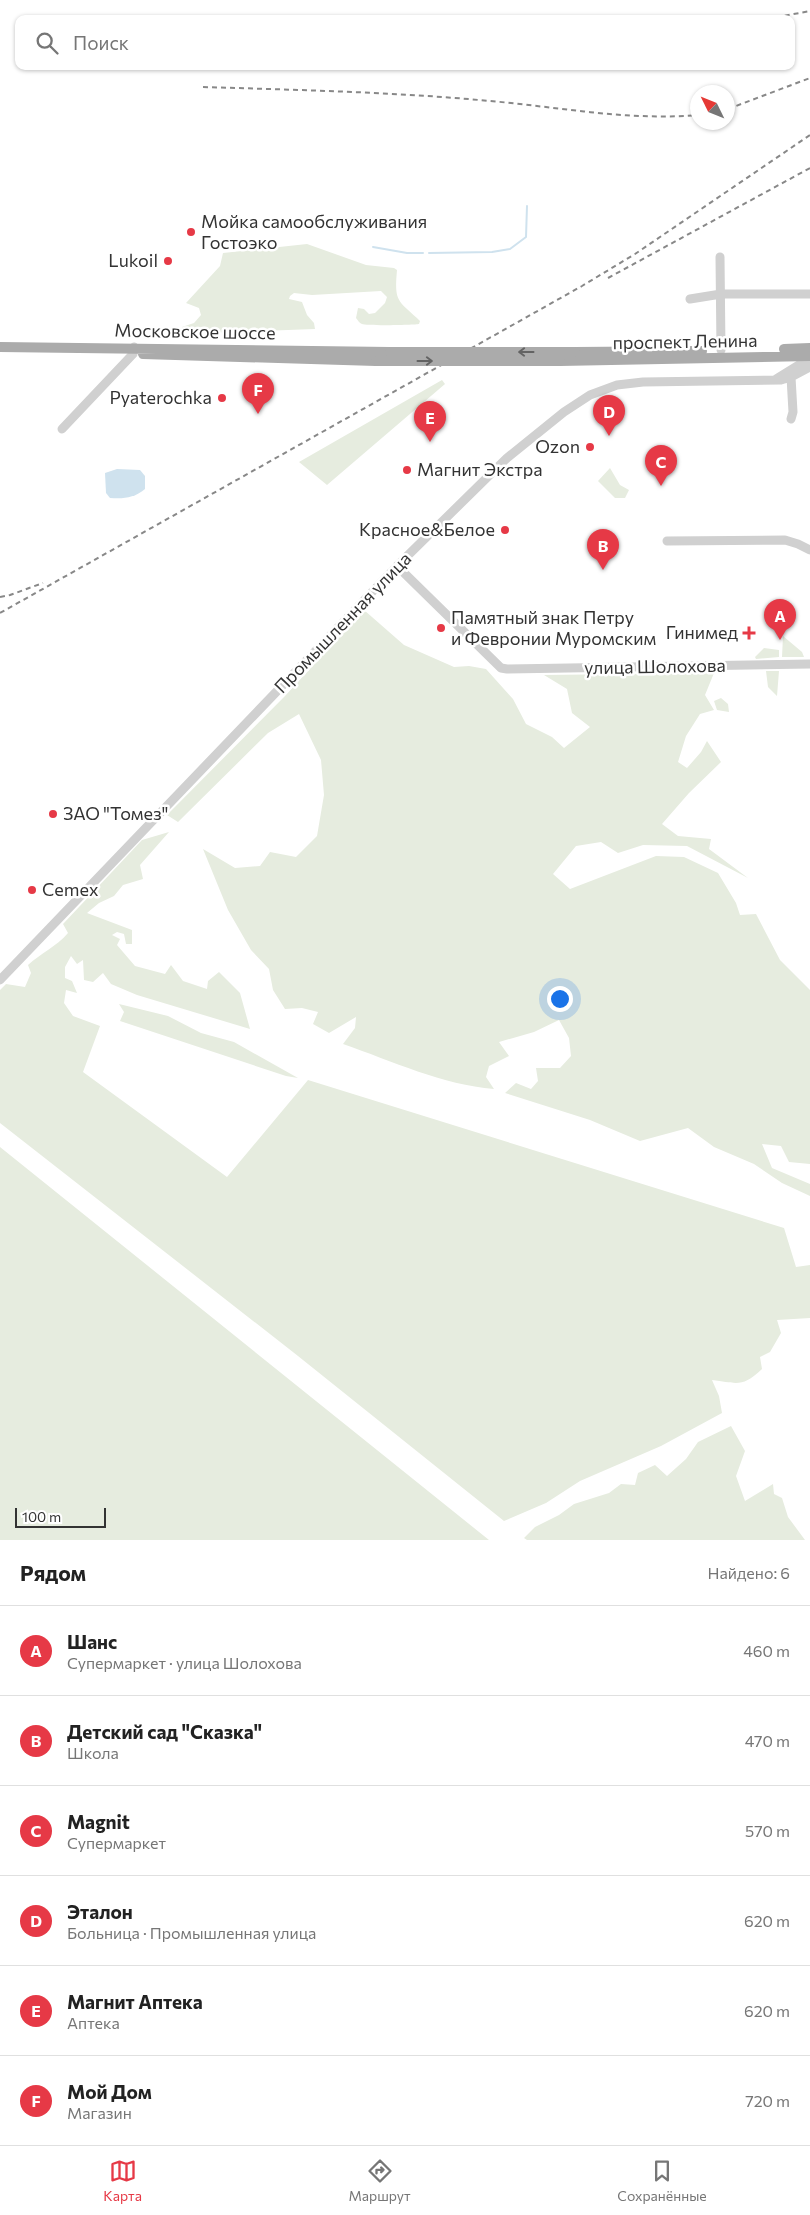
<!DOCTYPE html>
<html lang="ru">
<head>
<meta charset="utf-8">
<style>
	body { margin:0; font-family:Commissioner,sans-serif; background:#f6f6f6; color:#222 }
	.compass { position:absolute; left:690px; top:85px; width:45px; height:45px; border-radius:50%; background:#fff; box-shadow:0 1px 4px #0004; rotate:313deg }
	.scale { position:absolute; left:15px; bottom:12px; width:91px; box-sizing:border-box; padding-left:5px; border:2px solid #333; border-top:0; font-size:14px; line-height:18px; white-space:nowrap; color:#333; -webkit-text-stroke:4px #fff; paint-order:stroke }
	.you { position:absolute; left:559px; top:998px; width:18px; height:18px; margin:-12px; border:4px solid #fff; border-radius:50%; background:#1a73e8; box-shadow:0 0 0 8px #1a73e833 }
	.badge { display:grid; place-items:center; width:32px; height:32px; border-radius:50%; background:#e63946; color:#fff; font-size:16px; font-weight:700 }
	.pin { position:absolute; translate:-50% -41px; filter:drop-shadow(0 1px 2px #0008) }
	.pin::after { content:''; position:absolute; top:26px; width:18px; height:15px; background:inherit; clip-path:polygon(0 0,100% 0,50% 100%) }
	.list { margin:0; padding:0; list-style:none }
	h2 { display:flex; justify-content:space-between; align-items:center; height:65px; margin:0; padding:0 20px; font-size:21px }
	h2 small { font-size:16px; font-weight:400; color:#767676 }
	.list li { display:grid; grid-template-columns:32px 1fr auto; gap:15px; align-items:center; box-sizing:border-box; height:90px; padding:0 20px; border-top:1px solid #e0e0e0 }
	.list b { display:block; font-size:19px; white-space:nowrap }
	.list p { margin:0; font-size:16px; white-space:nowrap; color:#767676 }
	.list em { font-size:16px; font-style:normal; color:#767676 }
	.icon { flex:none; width:28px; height:28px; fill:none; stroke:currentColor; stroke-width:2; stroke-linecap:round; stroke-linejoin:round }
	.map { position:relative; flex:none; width:810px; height:1540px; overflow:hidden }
	.search { position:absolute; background:#fff; box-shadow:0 1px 4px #0004; left:15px; right:15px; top:15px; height:55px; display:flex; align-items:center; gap:12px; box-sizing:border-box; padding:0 18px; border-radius:10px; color:#767676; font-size:19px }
	.sheet { height:605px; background:#fff }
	nav { display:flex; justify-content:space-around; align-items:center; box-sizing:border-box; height:70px; border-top:1px solid #e0e0e0; background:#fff; font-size:14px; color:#767676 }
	nav a { display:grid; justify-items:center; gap:2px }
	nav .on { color:#e63946 }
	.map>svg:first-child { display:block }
	.green { fill:#e6ecdf }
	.water { fill:#cfe2ee }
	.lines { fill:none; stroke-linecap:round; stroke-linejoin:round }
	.stream { stroke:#cfe2ee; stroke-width:2 }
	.minor { stroke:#d0d0d0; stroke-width:9 }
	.major { stroke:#ababab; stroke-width:10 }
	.rail { stroke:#888; stroke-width:2; stroke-dasharray:5 4; stroke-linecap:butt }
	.major-bridge { stroke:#ababab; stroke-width:10 }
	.oneway { stroke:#636363 }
	.poi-dot { fill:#e63946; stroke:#fff; stroke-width:2 }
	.labels { text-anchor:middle; stroke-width:5; stroke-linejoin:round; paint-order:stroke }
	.poi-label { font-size:18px; fill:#333; stroke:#fff; text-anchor:start }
	.street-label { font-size:18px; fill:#333; stroke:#fff }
</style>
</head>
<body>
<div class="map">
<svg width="810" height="1540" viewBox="0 0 810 1540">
	<rect width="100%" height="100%" fill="#fff"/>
	<path class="green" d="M307,244l59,21 28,3 3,2c-3,33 1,30 23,51l-1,3c-3,1 -53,2 -57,0 -3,-1 -4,-4 -6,-6l2,-10 6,1 5,5 6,-1 10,-10 2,-6 -6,-6 -69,4 -18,-2 -4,3 -1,3 13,3 5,13 7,8 1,6 -111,4 -22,-3v-3l12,-4 7,-8 -2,-7 -13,-5 34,-37 3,-13z
		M442,380l3,4 -118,101 -28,-23z
		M610,468l10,17 9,5 -4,8h-10l-17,-17z
		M364,610l40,35 50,22 15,-1 17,3 27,30 13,25 26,13 12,11 26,-21 -18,-14 -5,-24 -23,-14 170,-2 -9,22 9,15 -14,4 -14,22 -8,26 9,6 14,-16 6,-11 14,21 -32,31 -27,31 16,12 33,3 -2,10 39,29 -61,-32 -44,-1 -25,8 -17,-11 -25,4 -23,28 17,15 86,-33 28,1 34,16 18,30 4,12 16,-1 24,46 30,30v174l-21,-2 -8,-16 -19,-2 10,24 38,16v12l-28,-13 -28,-19 -40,-17 -26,-19 -48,13 -50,-21 -85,-27 11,-10 15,6 7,-8 -2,-13h24l11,-12 -2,-18 -10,-18 -25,12 -35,10 10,14 -20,10 -3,11 8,12c-51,-4 -102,-28 -151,-45l12,-16 1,-11 -27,16 -16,-9 5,-12 -16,-4 -17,1 -12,-19 -4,-21 -18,-19 -23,-40 -25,-61 32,19 25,-2 10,-14 26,5 21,-21 7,-41 -3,-35 -22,-46 -31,19 -90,89 -11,-7 118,-119z
		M783,636l19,16 2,5h-22z
		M764,648l15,2v7l-23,2 -1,-2z
		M766,671h13l-2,25 -9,-9z
		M721,698l7,6 1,8 -12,-2 -3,-9z
		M169,832l-29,33 3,14 -20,6 -9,11 -15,7 -12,10 45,17v14h-6l-2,-10 -7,-2 -5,3 8,4 -3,6 18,21 30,8 6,-9 12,16 24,8 1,-8 11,-9 21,21 10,36 -113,-34 -26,-11 -8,-11 -10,9 -9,-2 -1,-20 -6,4 -6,-8 -6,11v11l7,3 5,12 -11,-3 -2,13 9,13 27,10 -17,46 144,105 81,-97 476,148 12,39 14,-2v53l-33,2 4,13 -11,19 -10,5 2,12c-20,19 -25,14 -50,11l7,16 3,17 -61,33 -81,35 -34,22 -42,18 -206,-165 -298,-233v-133l6,-6 19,3 6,-14 -3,-8c13,-12 28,-18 40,-32l-5,-9 79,-84z
		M119,1004l49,12 33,17 33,9 64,36 -12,-2 -166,-55 4,-9z
		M0,1147l489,393h-489z
		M731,1426l14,25 -9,25 9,25 28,-17 1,10 8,4 6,19 17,23h-278l-3,-2 11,-11 24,-12 15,-11 35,-11 12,-9 14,1 3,-12 17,-8 12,11 19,-17 12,-17z"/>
	<path class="water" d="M117,469l23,1 5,6v13c-11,9 -21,10 -35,9l-4,-5 -1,-20z"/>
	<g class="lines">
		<path class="stream" d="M373,247l34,6h16
			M429,253l63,-1 18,-3 16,-12 1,-31"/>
		<path class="minor" d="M720,257l1,93
			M690,299l31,-5h89
			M776,379l34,-21
			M791,419l2,-7 -2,-35
			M62,429l71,-75 1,-7
			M667,541l118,-1 13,4 12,6
			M397,566l104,102 6,1 303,-5
			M0,980l397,-414 110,-108 57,-46 26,-17 27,-10 26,-3 138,-2 10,-3 19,-10"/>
		<path class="major" d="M0,347l390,5
			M784,349l26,-1
			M575,352l127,-1
			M143,354l233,7
			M560,361l250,-5"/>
		<path class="rail" d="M767,19l43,-8
			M203,87c96,3 192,5 287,14 69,6 138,20 208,14
			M728,109l82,-31
			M608,278l202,-110
			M0,597l10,-2 33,-12
			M0,613l582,-327 53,-32 175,-119"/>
		<path class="major-bridge" d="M390,352h185
			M376,361h184"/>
	</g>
	<defs><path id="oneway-shaft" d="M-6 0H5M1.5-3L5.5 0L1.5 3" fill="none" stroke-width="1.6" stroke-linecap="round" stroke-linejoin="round" transform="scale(1.25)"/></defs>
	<g class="oneway">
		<use href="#oneway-shaft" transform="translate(526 352) rotate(-180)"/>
		<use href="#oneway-shaft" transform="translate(425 361)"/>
	</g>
	<g class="poi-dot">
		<circle cx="191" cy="232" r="5"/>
		<circle cx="168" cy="261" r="5"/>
		<circle cx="222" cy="398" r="5"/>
		<circle cx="590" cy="447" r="5"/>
		<circle cx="407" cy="470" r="5"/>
		<circle cx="505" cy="530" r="5"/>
		<circle cx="441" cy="628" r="5"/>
		<path d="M746.5 625.5h5v5h5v5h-5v5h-5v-5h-5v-5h5z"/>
		<circle cx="53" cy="814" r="5"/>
		<circle cx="32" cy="890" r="5"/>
	</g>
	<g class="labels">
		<g class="poi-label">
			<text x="201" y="228">Мойка самообслуживания<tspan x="201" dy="21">Гостоэко</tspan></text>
			<text x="158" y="267" text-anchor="end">Lukoil</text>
			<text x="212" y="404" text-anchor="end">Pyaterochka</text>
			<text x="580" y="453" text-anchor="end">Ozon</text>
			<text x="417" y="476">Магнит Экстра</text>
			<text x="495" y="536" text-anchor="end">Красное&amp;Белое</text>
			<text x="451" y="624">Памятный знак Петру<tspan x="451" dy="21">и Февронии Муромским</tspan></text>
			<text x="738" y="639" text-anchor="end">Гинимед</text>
			<text x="63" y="820">ЗАО "Томез"</text>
			<text x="42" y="896">Cemex</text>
		</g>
		<g class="street-label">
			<text transform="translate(195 332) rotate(1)" y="6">Московское шоссе</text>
			<text transform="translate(685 342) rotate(-1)" y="6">проспект Ленина</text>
			<text transform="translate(343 623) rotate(-46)" y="6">Промышленная улица</text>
			<text transform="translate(655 667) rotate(-1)" y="6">улица Шолохова</text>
		</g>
	</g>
</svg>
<svg class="compass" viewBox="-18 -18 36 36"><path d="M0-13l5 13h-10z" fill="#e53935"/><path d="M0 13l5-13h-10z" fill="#767676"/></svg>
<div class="scale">100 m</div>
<div class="you"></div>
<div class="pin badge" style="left:780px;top:640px">A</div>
<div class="pin badge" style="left:603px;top:570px">B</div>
<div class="pin badge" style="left:661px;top:486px">C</div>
<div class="pin badge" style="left:609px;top:436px">D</div>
<div class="pin badge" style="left:430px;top:442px">E</div>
<div class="pin badge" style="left:258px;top:414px">F</div>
<div class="search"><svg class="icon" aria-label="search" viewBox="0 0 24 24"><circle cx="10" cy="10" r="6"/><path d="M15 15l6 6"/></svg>Поиск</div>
</div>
<section class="sheet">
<h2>Рядом<small>Найдено: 6</small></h2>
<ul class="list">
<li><span class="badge">A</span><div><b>Шанс</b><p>Супермаркет · улица Шолохова</p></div><em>460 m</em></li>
<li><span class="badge">B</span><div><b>Детский сад &quot;Сказка&quot;</b><p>Школа</p></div><em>470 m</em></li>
<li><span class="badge">C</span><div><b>Magnit</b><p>Супермаркет</p></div><em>570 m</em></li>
<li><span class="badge">D</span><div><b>Эталон</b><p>Больница · Промышленная улица</p></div><em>620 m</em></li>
<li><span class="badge">E</span><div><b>Магнит Аптека</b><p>Аптека</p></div><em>620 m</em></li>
<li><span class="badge">F</span><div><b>Мой Дом</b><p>Магазин</p></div><em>720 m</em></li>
</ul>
</section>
<nav>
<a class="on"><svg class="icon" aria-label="map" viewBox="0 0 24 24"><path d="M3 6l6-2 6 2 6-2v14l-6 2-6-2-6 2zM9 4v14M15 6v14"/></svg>Карта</a>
<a><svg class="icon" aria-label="directions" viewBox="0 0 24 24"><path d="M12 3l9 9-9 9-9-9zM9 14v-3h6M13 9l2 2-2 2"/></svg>Маршрут</a>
<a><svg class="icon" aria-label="saved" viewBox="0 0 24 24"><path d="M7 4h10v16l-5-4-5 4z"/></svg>Сохранённые</a>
</nav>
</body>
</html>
